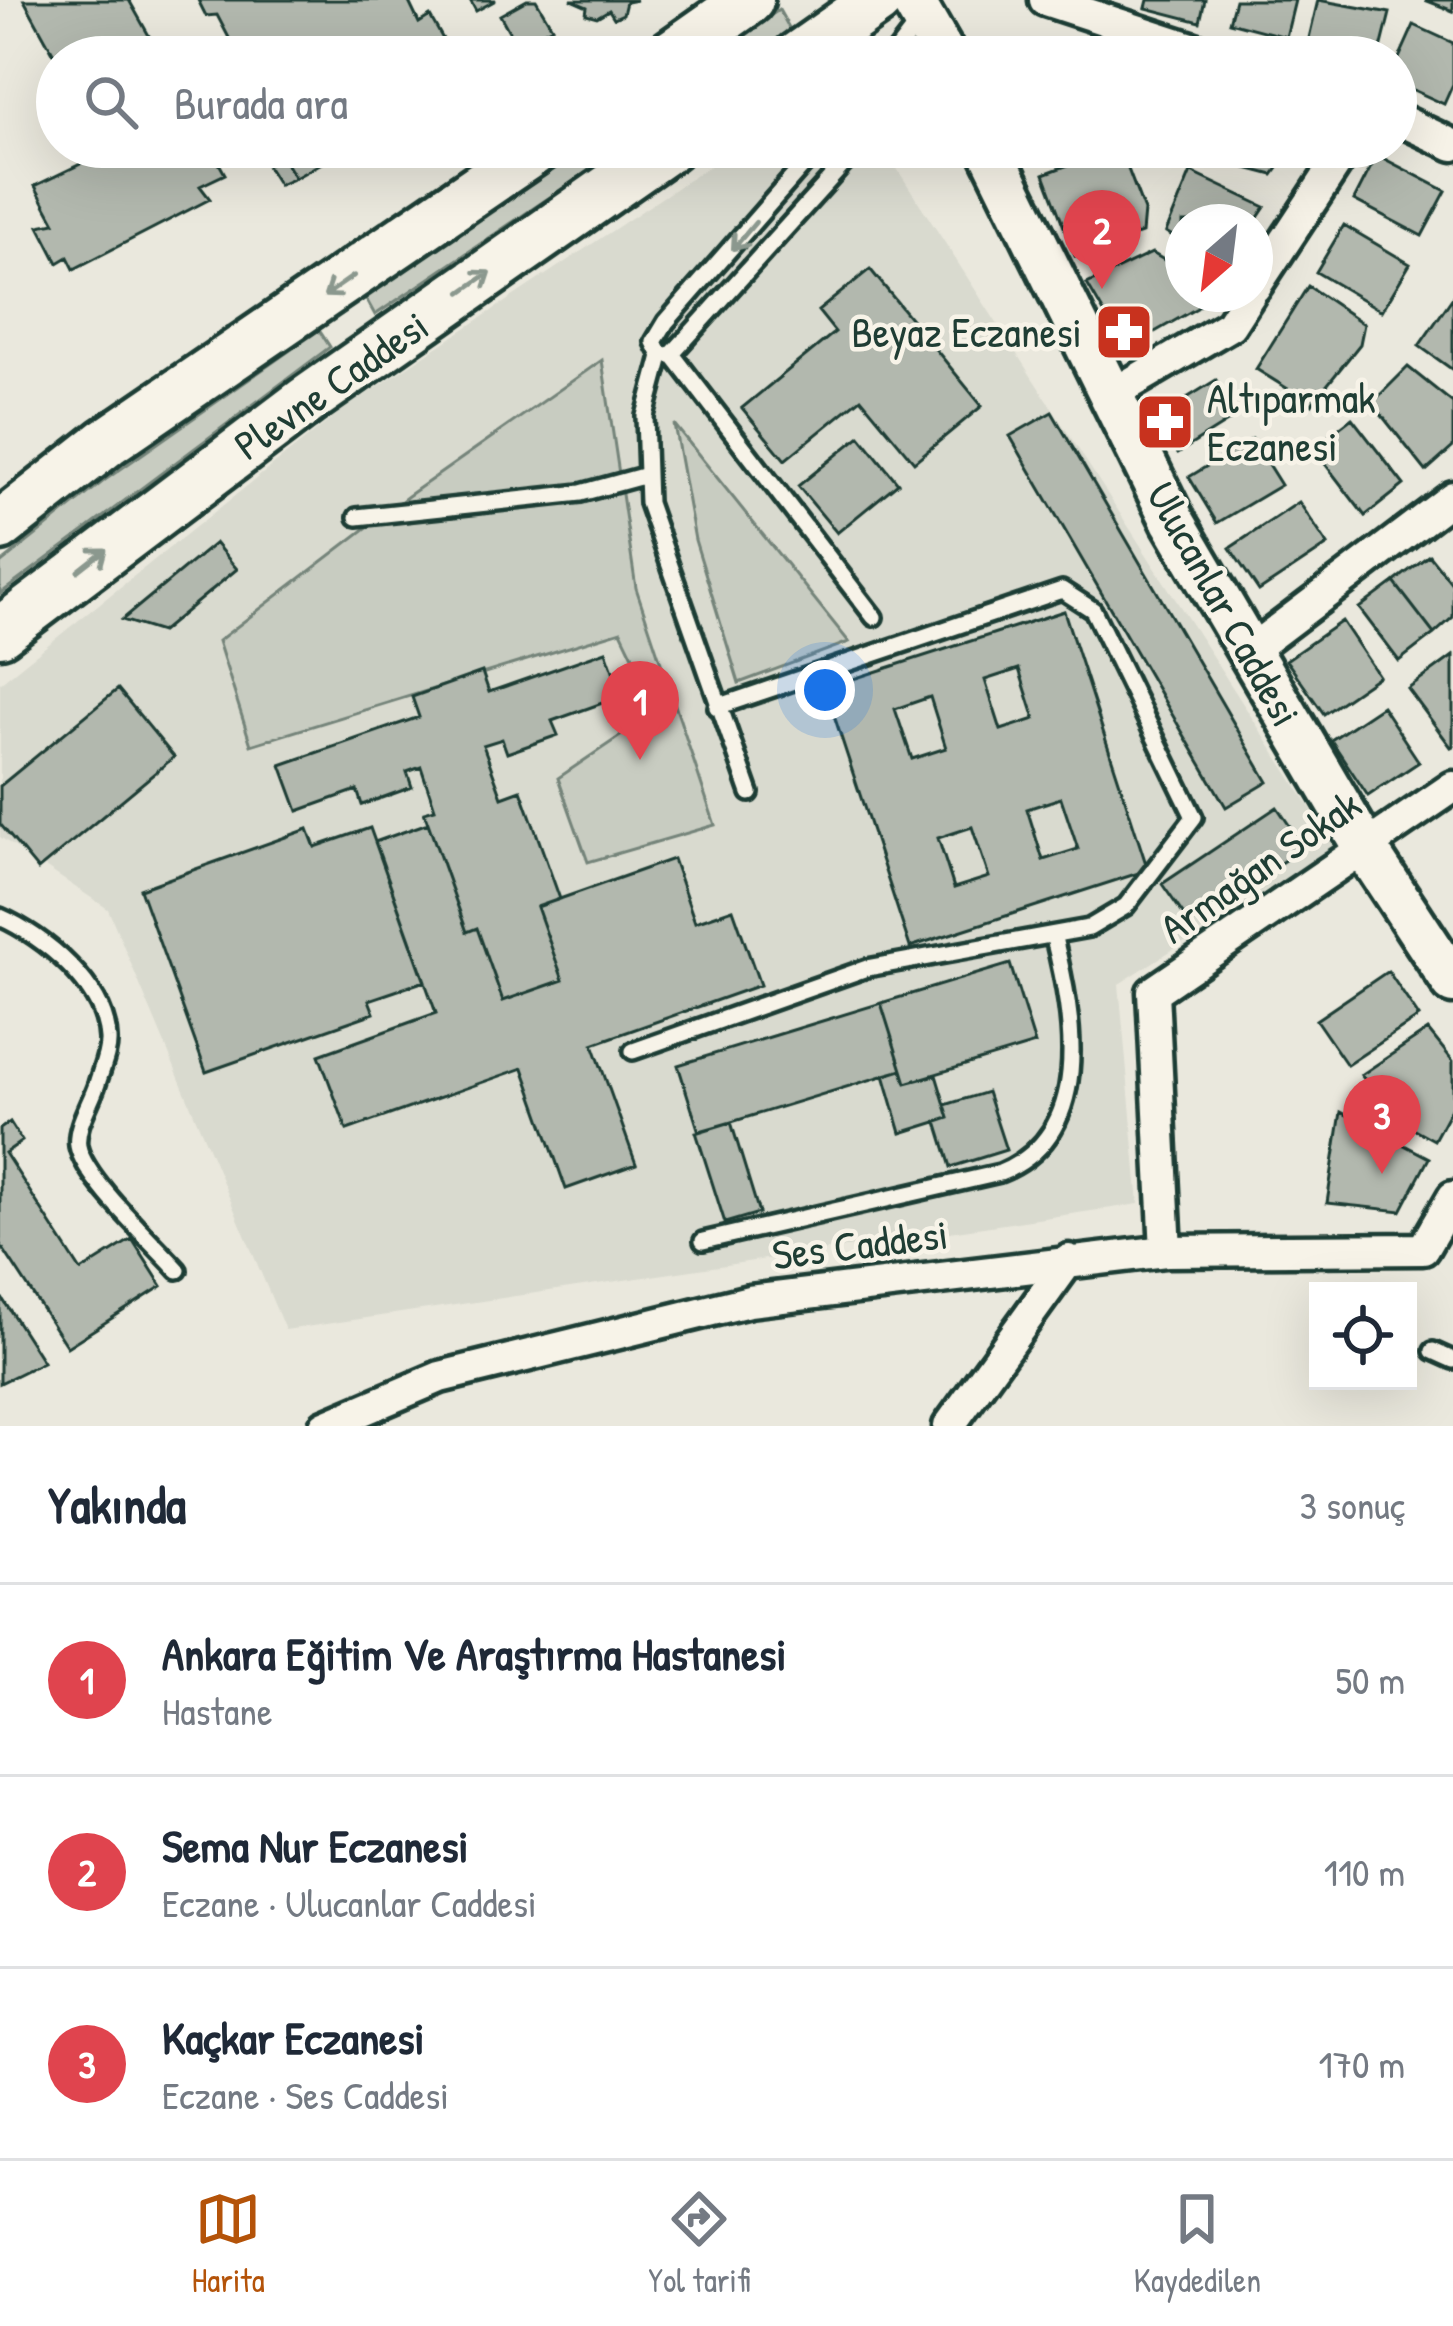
<!DOCTYPE html>
<html lang="tr">
<head>
<meta charset="utf-8">
<style>
	body { margin:0; font-family:"Patrick Hand",sans-serif; background:#f2f2f3; color:#1f2937 }
	.controls { position:absolute; right:36px; bottom:36px; display:grid; overflow:hidden; border-radius:0px; box-shadow:0 12px 48px #0002 }
	.controls button { width:108px; height:108px; display:grid; place-items:center; padding:0; border:0; border-bottom:3px solid #e0e1e3; background:#fff; color:#1f2937; font:60px sans-serif }
	.compass { position:absolute; left:1165px; top:204px; width:108px; height:108px; border-radius:50%; background:#fff; box-shadow:0 12px 48px #0002; rotate:208deg }
	.you { position:absolute; left:825px; top:690px; width:42px; height:42px; margin:-30px; border:9px solid #fff; border-radius:50%; background:#1a73e8; box-shadow:0 0 0 18px #1a73e833 }
	.badge { display:grid; place-items:center; width:78px; height:78px; border-radius:50%; background:#b45309; color:#fff; font-size:39px; font-weight:700 }
	.pin { position:absolute; translate:-50% -99px; filter:drop-shadow(0 3px 6px #0008) }
	.pin::after { content:''; position:absolute; top:63px; width:42px; height:36px; background:inherit; clip-path:polygon(0 0,100% 0,50% 100%) }
	.list { margin:0; padding:0; list-style:none }
	h2 { display:flex; justify-content:space-between; align-items:center; height:156px; margin:0; padding:0 48px; font-size:51px }
	h2 small { font-size:39px; font-weight:400; color:#747a83 }
	.list li { display:grid; grid-template-columns:78px 1fr auto; gap:36px; align-items:center; box-sizing:border-box; height:192px; padding:0 48px; border-top:3px solid #e0e1e3 }
	.list b { display:block; font-size:45px; white-space:nowrap }
	.list p { margin:0; font-size:39px; white-space:nowrap; color:#747a83 }
	.list em { font-size:39px; font-style:normal; color:#747a83 }
	.icon { flex:none; width:66px; height:66px; fill:none; stroke:currentColor; stroke-width:2; stroke-linecap:round; stroke-linejoin:round }
	.map { position:relative; flex:none; width:1453px; height:1426px; overflow:hidden }
	.search { position:absolute; background:#fff; box-shadow:0 12px 48px #0002; left:36px; right:36px; top:36px; height:132px; display:flex; align-items:center; gap:30px; box-sizing:border-box; padding:0 42px; border-radius:66px; color:#747a83; font-size:45px }
	.sheet { height:732px; background:#fff }
	nav { display:flex; justify-content:space-around; align-items:center; box-sizing:border-box; height:168px; border-top:3px solid #e0e1e3; background:#fff; font-size:33px; color:#747a83 }
	nav a { display:grid; justify-items:center; gap:6px }
	nav .on { color:#b45309 }
	.map>svg:first-child { display:block }
	.built { fill:#d9dacf }
	.green { fill:#c8ccc1; stroke:#74847a; stroke-width:3 }
	.building { fill:#b2b8ae; stroke:#1f3d34; stroke-width:3; fill-rule:evenodd }
	.lines { fill:none; stroke-linecap:round; stroke-linejoin:round }
	.service-casing { stroke:#1f3d34; stroke-width:24 }
	.minor-casing { stroke:#1f3d34; stroke-width:39 }
	.secondary-casing { stroke:#1f3d34; stroke-width:51 }
	.primary-casing { stroke:#1f3d34; stroke-width:57 }
	.service { stroke:#f7f3e8; stroke-width:15 }
	.minor { stroke:#f7f3e8; stroke-width:30 }
	.secondary { stroke:#f7f3e8; stroke-width:42 }
	.primary { stroke:#f7f3e8; stroke-width:48 }
	.oneway { stroke:#8b988e }
	.labels { text-anchor:middle; stroke-width:9; stroke-linejoin:round; paint-order:stroke }
	.poi-label { font-size:42px; fill:#1f3d34; stroke:#f7f3e8; text-anchor:end }
	.street-label { font-size:42px; fill:#1f3d34; stroke:#f7f3e8 }
</style>
</head>
<body>
<div class="map">
<svg width="1453" height="1426" viewBox="0 0 1453 1426">
	<rect width="100%" height="100%" fill="#eae8dd"/>
	<filter id="ink" filterUnits="userSpaceOnUse"><feTurbulence type="fractalNoise" baseFrequency=".00833" numOctaves="2"/><feDisplacementMap in="SourceGraphic" scale="24" xChannelSelector="R" yChannelSelector="G"/><feConvolveMatrix kernelMatrix="1 2 1 2 8 2 1 2 1" color-interpolation-filters="sRGB"/></filter>
	<g filter="url(#ink)">
		<path class="built" d="M738,147h145l452,699 -216,138 20,220 -854,126 -177,-421 -108,-72v-154l341,-272z"/>
		<path class="green" d="M779,10l13,23 -35,24h-50z
			M574,147h50l-249,168 -10,-18z
			M319,330l11,17 -330,247v-30l105,-84z
			M602,360l34,228 79,237 -127,37 -30,-84 101,-68 -38,-79 -370,114 -33,-104 190,-145z
			M674,424l175,218 -110,41 -44,-143z"/>
		<path class="building" d="M24,0h105l32,57 -104,3z
			M198,0h210l11,23 11,-7 23,41h-214l-22,-42 -11,1z
			M470,0h26l-20,11z
			M527,0h9l16,27 -35,19 -17,-31z
			M571,0h66l-11,2 -3,12 -9,4 -5,-8 -12,7 -11,-3 1,-7z
			M1148,0h57l-5,22 -54,-14z
			M1235,0h60l-9,37 -57,-15z
			M1318,0l72,13 -11,44 -73,-6z
			M1425,0h28v11z
			M1414,25l39,18v41l-9,20 -48,-22v-17z
			M1021,48l44,9h-56v-5z
			M116,147h94l15,27 -25,12 10,13 -136,70 -6,-12 -10,6 -19,-37 16,-3 -20,-37z
			M285,147h65l-55,31 -17,-27z
			M1230,147h63l-20,28 -46,-12z
			M1108,150l18,14 18,47 -2,22 -67,23 -31,-82z
			M281,155l14,23 -16,7 -12,-19z
			M1377,155l69,36 -24,45 -68,-36z
			M1191,172l74,35 -10,15h-72v20l-17,-10z
			M1344,225l66,39 -28,47 -66,-39z
			M1152,253l31,18v23h23l-9,14 -72,41 -38,-65z
			M870,269l112,137 -68,56 -53,-64 -76,62 -43,-52 93,-76 -17,-21z
			M1308,286l56,38 -4,20 -48,60 -56,-35z
			M1453,297v73l-34,-24z
			M1408,367l45,36v44l-27,24 -54,-68z
			M1216,380l21,36 -59,37 -22,-36z
			M1052,412l216,370 -42,25 -216,-371z
			M1352,418l52,67 -39,31 -52,-68z
			M860,436l38,47 -61,50 -39,-47z
			M1252,439l29,46 -64,38 -28,-46z
			M1299,502l29,43 -69,46 -29,-43z
			M215,543l22,26 -76,63 -39,-12z
			M1429,555l24,30v32l-19,17 -40,-52z
			M1394,582l40,52 -35,27 -40,-53z
			M1064,611l84,259 -238,77 -85,-259zM1019,669l16,50 -34,11 -16,-50zM930,697l16,51 -34,11 -17,-50zM1061,798l17,51 -35,11 -16,-51zM972,827l17,50 -35,11 -16,-50z
			M1342,621l37,55 -55,38 -38,-54z
			M606,651l16,45 -70,25 6,14 -51,18 -5,-14 -19,6 19,52 19,-7 39,109 -23,8 26,73 -60,21 -26,-73 -10,4 -43,-120 11,-3 -14,-42 -14,5 5,15 -50,18 -5,-15 -59,21 -17,-46 138,-48 -7,-20 70,-25 7,20z
			M1453,656v90l-2,1 -43,-58z
			M118,689l56,68 -136,113 -38,-46v-38z
			M1382,706l37,56 -51,34 -37,-56z
			M1277,807l27,40 -114,77 -28,-40z
			M428,823l39,109 10,-4 26,73 60,-21 -26,-73 136,-48 22,63 38,-13 27,76 -167,59 43,120 -70,25 -43,-121 -176,62 -28,-75 117,-42 -61,-171z
			M370,828l55,153 -56,19 5,13 -168,59 -66,-183 168,-60 7,18z
			M1010,964l25,80 -129,39 -25,-80z
			M1388,971l31,46 -72,48 -31,-45z
			M881,1003l21,67 -203,62 -21,-67z
			M1428,1030l25,31v44l-19,35 -36,-20 -37,-45z
			M902,1070l4,13 30,-8 13,43 -48,15 -17,-58z
			M987,1092l19,58 -55,17 -14,-45 12,-4 -4,-13z
			M1341,1112l88,46 -28,53 -74,-8z
			M10,1122l12,19 -17,12 76,118 51,-32 30,47 -95,61 -67,-103v-115z
			M731,1122l28,91 -34,10 -29,-91z
			M0,1295l43,67 -43,21z"/>
		<g class="lines">
			<g class="service-casing">
				<path id="service" d="M892,57l29,-38
					M819,147l-153,175 -12,20 7,14 11,-2 187,-207
					M672,354l202,263
					M661,356l-16,60 3,87 102,290
					M357,517l224,-24 62,-17
					M0,917c44,19 106,70 108,122 1,14 -7,31 -11,45 -6,19 -22,42 -19,62 6,33 76,97 100,124
					M633,1051l234,-83 222,-40 37,-22 68,-89 -101,-207 -31,-20 -345,117
					M703,1241l297,-68c95,-39 74,-154 54,-235
					M1433,1351l20,9"/>
			</g>
			<g class="minor-casing">
				<path id="minor" d="M1045,0l174,57
					M1396,118l57,27
					M1255,287l92,-140
					M1111,395l119,-70 20,-31
					M1247,653l206,-156
					M1166,1251l-13,-259 300,-205
					M325,1426l115,-49 309,-76 417,-50 257,-2 30,-52
					M949,1426l120,-166"/>
			</g>
			<g class="secondary-casing">
				<path id="secondary" d="M912,0l33,57
					M989,147l184,374 190,324 90,137"/>
			</g>
			<g class="primary-casing">
				<path id="primary" d="M668,57l81,-57
					M797,57l81,-57
					M0,526l107,-84 432,-295
					M0,632l306,-231 363,-254"/>
			</g>
			<use href="#service" class="service"/>
			<use href="#minor" class="minor"/>
			<use href="#secondary" class="secondary"/>
			<use href="#primary" class="primary"/>
		</g>
		<defs><path id="oneway-shaft" d="M-6 0H5M1.5-3L5.5 0L1.5 3" fill="none" stroke-width="1.6" stroke-linecap="round" stroke-linejoin="round" transform="scale(3)"/></defs>
		<g class="oneway">
			<use href="#oneway-shaft" transform="translate(744 236) rotate(130)"/>
			<use href="#oneway-shaft" transform="translate(476 282) rotate(-35)"/>
			<use href="#oneway-shaft" transform="translate(339 286) rotate(145)"/>
			<use href="#oneway-shaft" transform="translate(92 560) rotate(-38)"/>
		</g>
	</g>
	<defs>
		<g id="pharmacy-square" transform="scale(3)"><rect x="-9" y="-9" width="18" height="18" rx="4" fill="#c8321e" stroke="#f7f3e8"/><path d="M-2-6h4v4h4v4h-4v4h-4v-4h-4v-4h4Z" fill="#fff"/></g>
	</defs>
	<g fill-rule="evenodd">
		<use href="#pharmacy-square" x="1124" y="332"/>
		<use href="#pharmacy-square" x="1165" y="422"/>
	</g>
	<g class="labels">
		<g class="poi-label">
			<text x="1082" y="347">Beyaz Eczanesi</text>
			<text x="1207" y="413" text-anchor="start">Altıparmak<tspan x="1207" dy="48">Eczanesi</tspan></text>
		</g>
		<g class="street-label">
			<text transform="translate(331 385) rotate(-35)" y="15">Plevne Caddesi</text>
			<text transform="translate(1224 604) rotate(61)" y="15">Ulucanlar Caddesi</text>
			<text transform="translate(1260 866) rotate(-35)" y="15">Armağan Sokak</text>
			<text transform="translate(860 1244) rotate(-7)" y="15">Ses Caddesi</text>
		</g>
	</g>
</svg>
<div class="controls">
<button><svg class="icon" aria-label="locate" viewBox="0 0 24 24"><circle cx="12" cy="12" r="6"/><path d="M12 2v4M12 18v4M2 12h4M18 12h4"/></svg></button>
</div>
<svg class="compass" viewBox="-18 -18 36 36"><path d="M0-13l5 13h-10z" fill="#e53935"/><path d="M0 13l5-13h-10z" fill="#747a83"/></svg>
<div class="you"></div>
<div class="pin badge" style="left:640px;top:760px;background:#e0444e">1</div>
<div class="pin badge" style="left:1102px;top:289px;background:#e0444e">2</div>
<div class="pin badge" style="left:1382px;top:1174px;background:#e0444e">3</div>
<div class="search"><svg class="icon" aria-label="search" viewBox="0 0 24 24"><circle cx="10" cy="10" r="6"/><path d="M15 15l6 6"/></svg>Burada ara</div>
</div>
<section class="sheet">
<h2>Yakında<small>3 sonuç</small></h2>
<ul class="list">
<li><span class="badge" style="background:#e0444e">1</span><div><b>Ankara Eğitim Ve Araştırma Hastanesi</b><p>Hastane</p></div><em>50 m</em></li>
<li><span class="badge" style="background:#e0444e">2</span><div><b>Sema Nur Eczanesi</b><p>Eczane · Ulucanlar Caddesi</p></div><em>110 m</em></li>
<li><span class="badge" style="background:#e0444e">3</span><div><b>Kaçkar Eczanesi</b><p>Eczane · Ses Caddesi</p></div><em>170 m</em></li>
</ul>
</section>
<nav>
<a class="on"><svg class="icon" aria-label="map" viewBox="0 0 24 24"><path d="M3 6l6-2 6 2 6-2v14l-6 2-6-2-6 2zM9 4v14M15 6v14"/></svg>Harita</a>
<a><svg class="icon" aria-label="directions" viewBox="0 0 24 24"><path d="M12 3l9 9-9 9-9-9zM9 14v-3h6M13 9l2 2-2 2"/></svg>Yol tarifi</a>
<a><svg class="icon" aria-label="saved" viewBox="0 0 24 24"><path d="M7 4h10v16l-5-4-5 4z"/></svg>Kaydedilen</a>
</nav>
</body>
</html>
